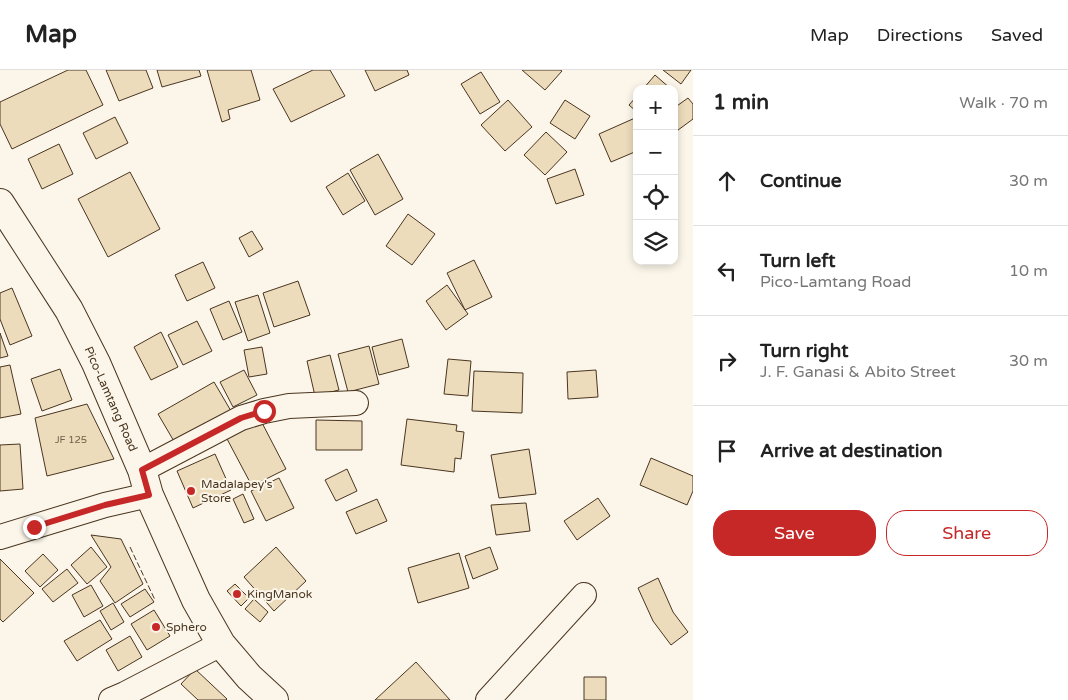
<!DOCTYPE html>
<html lang="en">
<head>
<meta charset="utf-8">
<style>
	body { margin:0; font-family:"Varela Round",sans-serif; background:#f6f6f6; color:#222 }
	.controls { position:absolute; right:15px; top:15px; display:grid; overflow:hidden; border-radius:10px; box-shadow:0 2px 8px #0003 }
	.controls button { width:45px; height:45px; display:grid; place-items:center; padding:0; border:0; border-bottom:1px solid #e0e0e0; background:#fff; color:#222; font:25px sans-serif }
	.stop { position:absolute; width:15px; height:15px; margin:-11px; border:4px solid #c62828; border-radius:50%; background:#fff }
	.stop.end { background:#c62828; border-color:#fff; box-shadow:0 1px 5px #0008 }
	.list { margin:0; padding:0; list-style:none }
	h2 { display:flex; justify-content:space-between; align-items:center; height:65px; margin:0; padding:0 20px; font-size:21px }
	h2 small { font-size:16px; font-weight:400; color:#767676 }
	.list li { display:grid; grid-template-columns:32px 1fr auto; gap:15px; align-items:center; box-sizing:border-box; height:90px; padding:0 20px; border-top:1px solid #e0e0e0 }
	.list b { display:block; font-size:19px; white-space:nowrap }
	.list p { margin:0; font-size:16px; white-space:nowrap; color:#767676 }
	.list em { font-size:16px; font-style:normal; color:#767676 }
	.actions { display:flex; gap:10px; padding:15px 20px }
	.actions a { flex:1; padding:11px 0; border:1px solid #c62828; border-radius:20px; text-align:center; font-size:18px; color:#c62828 }
	.actions .main { background:#c62828; color:#fff }
	.icon { flex:none; width:28px; height:28px; fill:none; stroke:currentColor; stroke-width:2; stroke-linecap:round; stroke-linejoin:round }
	.map { position:relative; flex:none; width:693px; height:630px; overflow:hidden }
	header { display:flex; align-items:center; gap:30px; box-sizing:border-box; height:70px; padding:0 25px; background:#fff; border-bottom:1px solid #e0e0e0 }
	header strong { font-size:24px }
	nav { display:flex; gap:28px; margin-inline-start:auto; font-size:18px }
	main { display:flex }
	aside { flex:1; background:#fff }
	.map>svg:first-child { display:block }
	.building { fill:#ecdcbc; stroke:#4a3520 }
	.lines { fill:none; stroke-linecap:round; stroke-linejoin:round }
	.minor-casing { stroke:#4a3520; stroke-width:26 }
	.primary-casing { stroke:#4a3520; stroke-width:30 }
	.minor { stroke:#fbf6e9; stroke-width:24 }
	.primary { stroke:#fbf6e9; stroke-width:28 }
	.fence { stroke:#4a3520; stroke-width:1; stroke-dasharray:6 2.5; stroke-linecap:butt }
	.route { stroke:#c62828; stroke-width:6 }
	.poi-dot { fill:#c62828; stroke:#fbf6e9; stroke-width:2 }
	.labels { text-anchor:middle; stroke-width:4; stroke-linejoin:round; paint-order:stroke }
	.number-label { font-size:10px; fill:#725f47 }
	.street-label { font-size:12px; fill:#4a3520; stroke:#fbf6e9 }
	.poi-label { font-size:12px; fill:#4a3520; stroke:#fbf6e9; text-anchor:start }
</style>
</head>
<body>
<header>
<strong>Map</strong>
<nav><a>Map</a><a>Directions</a><a>Saved</a></nav>
</header>
<main>
<div class="map">
<svg width="693" height="630" viewBox="0 0 693 630">
	<rect width="100%" height="100%" fill="#fbf6e9"/>
	<path class="building" d="M68,0h18l17,35 -91,44 -12,-25v-22z
		M106,0h40l7,18 -34,13z
		M157,0h42l2,6 -39,11z
		M207,0h44l9,30 -32,10 2,9 -8,3z
		M313,0h17l15,26 -54,26 -18,-33z
		M365,0h42l2,5 -34,16z
		M522,0h38l2,1 -17,19z
		M663,0h28l-10,14z
		M481,2l19,30 -20,12 -19,-30z
		M655,5l16,14h-28z
		M637,26v16l-8,-7z
		M688,28l5,6v15l-19,14v-25z
		M508,30l24,27 -27,24 -24,-26z
		M565,30l25,16 -15,23 -25,-16z
		M115,47l13,26 -32,16 -13,-26z
		M635,48l2,5v28l-26,11 -12,-28z
		M546,62l21,20 -22,23 -21,-20z
		M59,74l14,30 -31,15 -14,-30z
		M378,84l25,45 -28,16 -25,-45z
		M575,99l9,26 -28,9 -9,-25z
		M130,102l30,57 -52,28 -30,-58z
		M348,103l17,28 -22,14 -17,-28z
		M408,144l27,20 -23,31 -26,-19z
		M252,161l11,18 -14,8 -10,-19z
		M474,190l18,37 -27,13 -18,-37z
		M203,192l12,26 -28,13 -12,-26z
		M298,211l12,34 -36,12 -11,-34z
		M447,215l21,29 -22,16 -20,-29z
		M12,218l20,48 -22,9 -10,-26v-26z
		M258,225l12,38 -22,8 -13,-39z
		M229,231l13,31 -19,8 -13,-31z
		M197,251l15,30 -29,14 -15,-30z
		M161,262l17,35 -27,13 -17,-33z
		M0,263l8,23 -8,2z
		M402,269l7,28 -30,8 -7,-28z
		M369,276l10,38 -31,8 -10,-38z
		M262,277l5,27 -18,3 -5,-27z
		M330,285l9,35 -24,6 -8,-35z
		M448,289l23,2 -3,35 -24,-2z
		M10,295l11,49 -21,4v-51z
		M60,299l12,31 -30,11 -11,-32z
		M244,300l13,25 -24,12 -13,-25z
		M596,300l2,27 -30,2 -1,-27z
		M474,301l49,2 -1,40 -50,-2z
		M214,312l17,29 -56,32 -17,-29z
		M87,334l27,55 -67,17 -12,-58z
		M260,349l26,50 -34,17 -26,-49z
		M407,349l50,6 -1,6 8,1 -3,27 -6,-1 -1,14 -53,-7z
		M316,350l46,1v29h-46z
		M20,374l3,45 -23,2v-46z
		M529,379l7,45 -37,4 -8,-43z
		M215,384l16,36 -38,18 -16,-37z
		M651,388l42,18v15l-6,14 -47,-20z
		M347,399l10,22 -21,10 -11,-21z
		M279,408l15,30 -28,13 -15,-30z
		M243,424l11,25 -10,4 -11,-24z
		M598,428l12,18 -33,24 -13,-19z
		M377,429l10,22 -31,13 -10,-22z
		M526,433l4,28 -34,4 -5,-30z
		M91,465l30,4 22,45 -28,19 -15,-22 11,-14z
		M91,477l16,20 -20,17 -16,-19z
		M276,477l30,34 -32,30 -30,-34z
		M490,477l8,22 -25,10 -8,-23z
		M459,483l10,35 -51,15 -10,-35z
		M43,484l15,16 -18,17 -15,-16z
		M0,489l34,34 -31,29 -3,-3z
		M67,499l11,14 -25,19 -11,-13z
		M658,508l15,34 15,20 -17,13 -18,-24 -15,-33z
		M235,514l14,14 -8,8 -14,-15z
		M91,515l12,21 -19,11 -12,-22z
		M145,519l9,13 -24,15 -9,-13z
		M254,529l14,13 -8,10 -15,-13z
		M113,533l11,19 -13,8 -11,-19z
		M154,540l16,26 -23,14 -16,-26z
		M100,550l12,19 -35,22 -13,-20z
		M130,566l12,21 -24,14 -12,-21z
		M416,592l34,38h-75z
		M195,599l32,30 -1,1h-28l-17,-16z
		M584,607h22v23h-22z"/>
	<g class="lines">
		<g class="minor-casing">
			<path id="minor" d="M142,400l99,-52 23,-7 25,-5 67,-3
				M0,467l105,-32 44,-10
				M111,630l14,-6 96,-50
				M488,630l96,-105"/>
		</g>
		<g class="primary-casing">
			<path id="primary" d="M0,133l69,107 27,53 46,107 7,25 47,105 25,44 28,33 25,23"/>
		</g>
		<use href="#minor" class="minor"/>
		<use href="#primary" class="primary"/>
		<path class="fence" d="M130,477l25,53"/>
	</g>
	<g class="lines">
		<path class="route" d="M34,457l71,-22 44,-10 -7,-25 99,-52 23,-7"/>
	</g>
	<g class="poi-dot">
		<circle cx="191" cy="421" r="5"/>
		<circle cx="237" cy="524" r="5"/>
		<circle cx="156" cy="557" r="5"/>
	</g>
	<g class="labels">
		<g class="number-label">
			<text x="71" y="373">JF 125</text>
		</g>
		<g class="street-label">
			<text transform="translate(111 329) rotate(66)" y="4">Pico-Lamtang Road</text>
		</g>
		<g class="poi-label">
			<text x="201" y="418">Madalapey's<tspan x="201" dy="14">Store</tspan></text>
			<text x="247" y="528">KingManok</text>
			<text x="166" y="561">Sphero</text>
		</g>
	</g>
</svg>
<div class="controls">
<button>+</button>
<button>−</button>
<button><svg class="icon" aria-label="locate" viewBox="0 0 24 24"><circle cx="12" cy="12" r="6"/><path d="M12 2v4M12 18v4M2 12h4M18 12h4"/></svg></button>
<button><svg class="icon" aria-label="layers" viewBox="0 0 24 24"><path d="M12 4l9 5-9 5-9-5zM3 14l9 5 9-5"/></svg></button>
</div>
<div class="stop" style="left:264px;top:341px"></div>
<div class="stop end" style="left:34px;top:457px"></div>
</div>
<aside>
<h2>1 min<small>Walk · 70 m</small></h2>
<ul class="list">
<li><svg class="icon" aria-label="ahead" viewBox="0 0 24 24"><path d="M12 20V5M6 11l6-6 6 6"/></svg><div><b>Continue</b></div><em>30 m</em></li>
<li><svg class="icon" aria-label="left" viewBox="0 0 24 24"><path d="M17 20v-9H6M10 6l-5 5 5 5"/></svg><div><b>Turn left</b><p>Pico-Lamtang Road</p></div><em>10 m</em></li>
<li><svg class="icon" aria-label="right" viewBox="0 0 24 24"><path d="M7 20v-9h11M14 6l5 5-5 5"/></svg><div><b>Turn right</b><p>J. F. Ganasi &amp; Abito Street</p></div><em>30 m</em></li>
<li><svg class="icon" aria-label="arrive" viewBox="0 0 24 24"><path d="M6 21V4h12l-3 4 3 4H6"/></svg><div><b>Arrive at destination</b></div></li>
</ul>
<div class="actions"><a class="main">Save</a><a>Share</a></div>
</aside>
</main>
</body>
</html>
